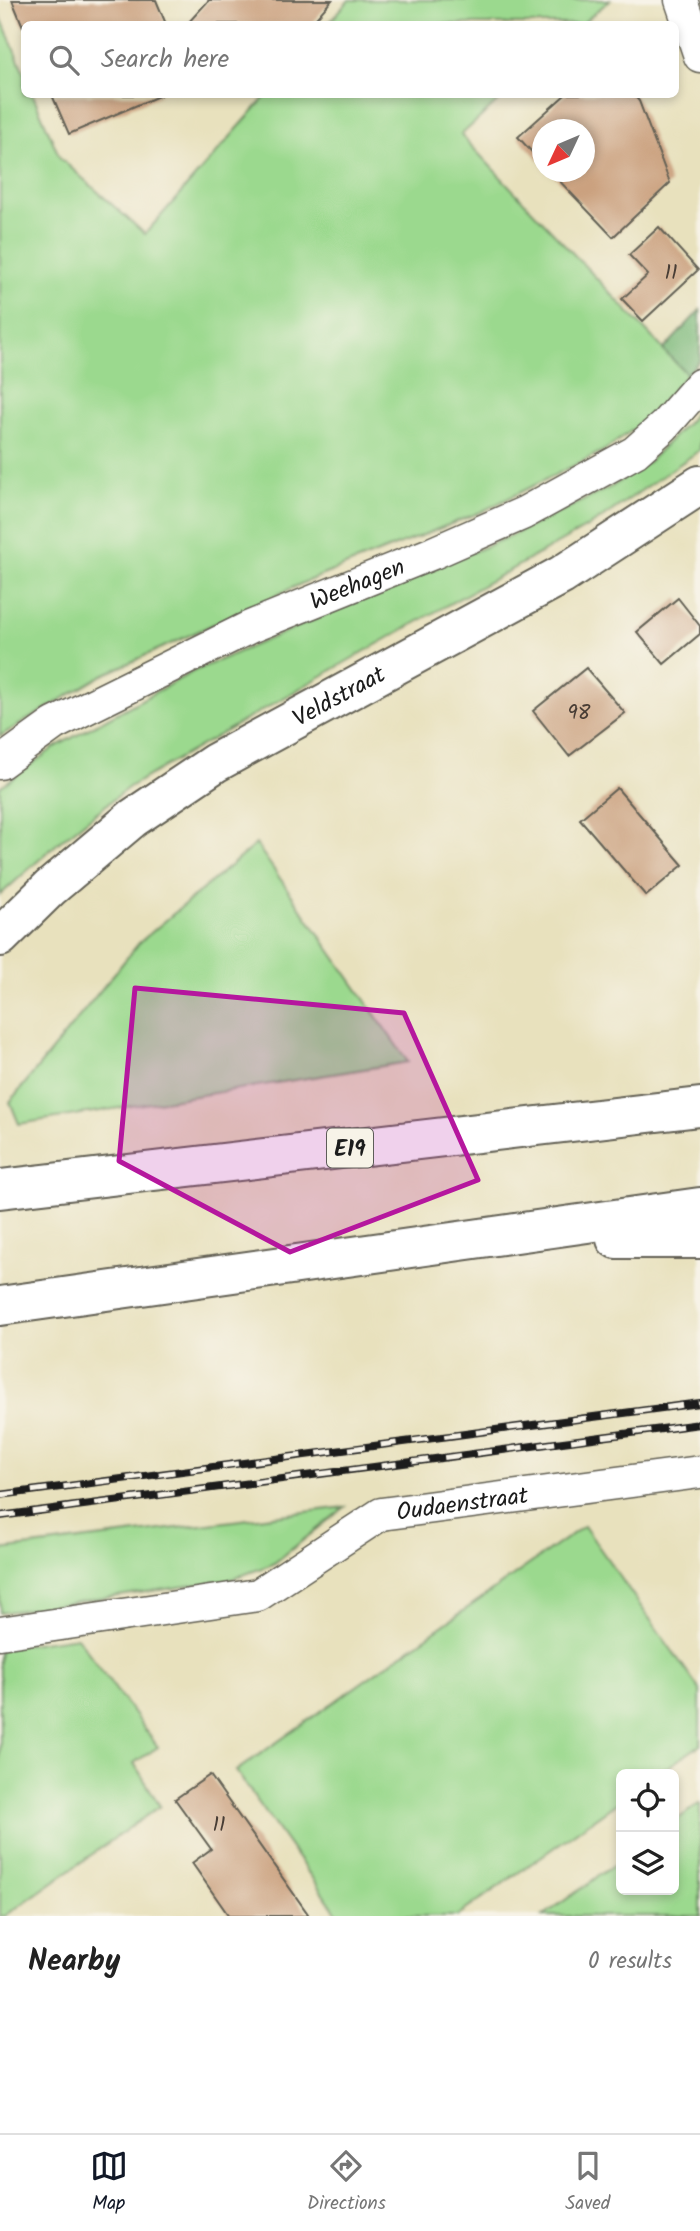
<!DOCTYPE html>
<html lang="en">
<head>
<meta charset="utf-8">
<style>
	body { margin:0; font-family:Kalam,sans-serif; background:#f2f2f2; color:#222 }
	.controls { position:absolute; right:21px; bottom:21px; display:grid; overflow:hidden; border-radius:10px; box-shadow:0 4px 10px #0003 }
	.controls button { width:63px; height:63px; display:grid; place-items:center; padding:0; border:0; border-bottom:2px solid #e0e0e0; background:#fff; color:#222; font:35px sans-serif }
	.compass { position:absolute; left:532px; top:119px; width:63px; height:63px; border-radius:50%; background:#fff; box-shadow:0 4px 10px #0003; rotate:226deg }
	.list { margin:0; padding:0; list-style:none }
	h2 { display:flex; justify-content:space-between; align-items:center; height:91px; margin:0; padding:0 28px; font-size:30px }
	h2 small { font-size:23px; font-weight:400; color:#767676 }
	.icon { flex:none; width:38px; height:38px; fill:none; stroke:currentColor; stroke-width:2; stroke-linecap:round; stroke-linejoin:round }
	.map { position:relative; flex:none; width:700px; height:1916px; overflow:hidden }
	.search { position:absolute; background:#fff; box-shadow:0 4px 10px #0003; left:21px; right:21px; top:21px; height:77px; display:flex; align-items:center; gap:18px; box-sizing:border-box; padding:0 24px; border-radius:10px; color:#767676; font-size:26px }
	.sheet { height:217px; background:#fff }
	nav { display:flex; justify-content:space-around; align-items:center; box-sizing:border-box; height:98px; border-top:2px solid #e0e0e0; background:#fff; font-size:19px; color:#767676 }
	nav a { display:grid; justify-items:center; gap:4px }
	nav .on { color:#111827 }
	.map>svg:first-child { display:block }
	.green { fill:#9bd98e; stroke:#5c7a55; stroke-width:2 }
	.forest { fill:#7cb979; stroke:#4c6a4a; stroke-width:2 }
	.building { fill:#cba17f }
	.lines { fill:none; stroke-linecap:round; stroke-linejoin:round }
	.minor-casing { stroke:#636154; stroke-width:35 }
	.tertiary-casing { stroke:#636154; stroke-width:42 }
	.motorway-casing { stroke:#636154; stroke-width:42 }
	.minor { stroke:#fff; stroke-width:32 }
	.tertiary { stroke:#fff; stroke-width:38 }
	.motorway { stroke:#fff; stroke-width:38 }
	.rail-casing { stroke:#1c1c1c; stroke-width:8 }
	.rail { stroke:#f7f3e8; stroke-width:5; stroke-dasharray:16; stroke-linecap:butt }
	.marked { fill:#b5179e; fill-opacity:0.2; stroke:#b5179e; stroke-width:5; stroke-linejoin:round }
	.labels { text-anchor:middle; stroke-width:5; stroke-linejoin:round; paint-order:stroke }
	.number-label { font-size:21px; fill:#483d35 }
	.shield { fill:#f7f3e8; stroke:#5e5c59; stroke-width:2 }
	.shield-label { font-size:23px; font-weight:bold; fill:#1c1c1c }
	.street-label { font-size:24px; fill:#1c1c1c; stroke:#f7f3e8 }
</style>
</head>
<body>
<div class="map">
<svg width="700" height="1916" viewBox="0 0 700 1916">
	<rect width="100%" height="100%" fill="#f7f3e8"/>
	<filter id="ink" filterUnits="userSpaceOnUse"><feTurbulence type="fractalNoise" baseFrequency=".0143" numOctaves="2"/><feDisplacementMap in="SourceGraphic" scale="14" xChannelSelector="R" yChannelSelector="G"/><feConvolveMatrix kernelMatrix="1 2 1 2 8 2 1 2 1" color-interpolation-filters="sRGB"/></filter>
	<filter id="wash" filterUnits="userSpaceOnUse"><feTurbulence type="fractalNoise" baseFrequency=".00686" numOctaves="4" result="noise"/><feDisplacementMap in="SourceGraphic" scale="28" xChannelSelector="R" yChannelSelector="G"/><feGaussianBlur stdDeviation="1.57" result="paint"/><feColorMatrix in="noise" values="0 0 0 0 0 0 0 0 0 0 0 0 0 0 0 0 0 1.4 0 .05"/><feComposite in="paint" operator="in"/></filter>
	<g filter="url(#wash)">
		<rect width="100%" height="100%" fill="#e8e1bd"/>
		<path class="green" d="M349,0h261l-28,24h-254z
			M0,15l24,58v21l9,1 27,63 85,76 122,-139h238l-44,40 226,239 -41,46 -41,30 -124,62 -176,70 -202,93 -103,61z
			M700,405v45l-104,72 -238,133 -229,132 -71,56 -58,52v-108l55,-40 139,-76 323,-138 96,-47 35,-24 41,-41z
			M256,844l152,218 -389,62 -9,-22 129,-159z
			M345,1507l-72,57 -44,16 -229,33v-63z
			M584,1526l116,164v55l-42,29h-37v26l-164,116h-118l-103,-145z
			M77,1637l81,110 -24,16 26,43 -155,110h-5v-268z
			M700,1803v113h-157l78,-56v30h53v-68z"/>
		<path class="forest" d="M700,310v50l-13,14 -24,-24z"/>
		<g id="blocks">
			<path class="building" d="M12,0h144l10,24h-142v5z
				M209,0h123l-21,24h-124z
				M566,94h67l6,7 31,82 -57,54 -62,-65h33v-42h-42v33l-24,-26z
				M52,95h109l-92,39z
				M659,227l39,43 -55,51 -21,-22 26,-24 -19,-20z
				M678,598l22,28v8l-36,30 -27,-32z
				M586,668l39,45 -56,43 -36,-45z
				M617,788l66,77 -37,31 -66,-77z
				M210,1775l98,139 -2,2h-77l-37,-53 19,-14 -36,-50z"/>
		</g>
	</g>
	<g filter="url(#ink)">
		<use href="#blocks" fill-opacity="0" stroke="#636154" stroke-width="2"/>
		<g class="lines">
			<g class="minor-casing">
				<g id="minor">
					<path d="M681,0l19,56"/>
					<path id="s1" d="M0,763l54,-39 196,-97 183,-74 91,-40 111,-61 29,-26 36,-41"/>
					<path id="s2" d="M0,1633l258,-38 123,-81 319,-42"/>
				</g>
			</g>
			<g class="tertiary-casing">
				<g id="tertiary">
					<path id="s3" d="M0,937l50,-49 83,-70 82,-55 347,-188 138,-90"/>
				</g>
			</g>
			<g class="motorway-casing">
				<path id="motorway" d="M0,1189l700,-82
					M616,1239h84
					M0,1306l700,-99"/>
			</g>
			<use href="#minor" class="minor"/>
			<use href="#tertiary" class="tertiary"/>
			<use href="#motorway" class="motorway"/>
			<g class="rail-casing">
				<path id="rail" d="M0,1495l700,-92
					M0,1516l700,-92"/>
			</g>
			<use href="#rail" class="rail"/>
		</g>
	</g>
	<path class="marked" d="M135,988l269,25 74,167 -188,72 -171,-91z"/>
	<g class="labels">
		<g class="number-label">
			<text x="671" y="279">11</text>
			<text x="579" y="719">98</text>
			<text x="219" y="1831">11</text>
		</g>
		<rect class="shield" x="327" y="1128.5" width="46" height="39" rx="5"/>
		<g class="shield-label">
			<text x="350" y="1156">E19</text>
		</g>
		<g class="street-label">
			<text dy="8" stroke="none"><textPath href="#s1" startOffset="401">Weehagen</textPath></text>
			<text dy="8" stroke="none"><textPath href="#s3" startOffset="418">Veldstraat</textPath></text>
			<text dy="8" stroke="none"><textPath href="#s2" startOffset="490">Oudaenstraat</textPath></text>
		</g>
	</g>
</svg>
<div class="controls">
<button><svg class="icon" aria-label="locate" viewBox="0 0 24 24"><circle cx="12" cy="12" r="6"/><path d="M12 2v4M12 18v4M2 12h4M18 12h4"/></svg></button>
<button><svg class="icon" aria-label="layers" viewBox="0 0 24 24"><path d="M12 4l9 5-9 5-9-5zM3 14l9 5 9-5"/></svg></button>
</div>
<svg class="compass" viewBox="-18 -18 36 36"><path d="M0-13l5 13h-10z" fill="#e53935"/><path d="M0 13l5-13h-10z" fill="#767676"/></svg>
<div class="search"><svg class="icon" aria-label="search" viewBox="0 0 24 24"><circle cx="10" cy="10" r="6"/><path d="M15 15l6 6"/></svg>Search here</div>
</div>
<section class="sheet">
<h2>Nearby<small>0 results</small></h2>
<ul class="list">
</ul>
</section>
<nav>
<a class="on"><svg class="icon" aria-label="map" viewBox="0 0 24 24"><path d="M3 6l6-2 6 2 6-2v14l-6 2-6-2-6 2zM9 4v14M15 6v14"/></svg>Map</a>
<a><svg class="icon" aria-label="directions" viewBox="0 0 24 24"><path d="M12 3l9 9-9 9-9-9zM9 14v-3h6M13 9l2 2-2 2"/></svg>Directions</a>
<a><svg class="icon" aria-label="saved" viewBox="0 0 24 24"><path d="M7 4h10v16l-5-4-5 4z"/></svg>Saved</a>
</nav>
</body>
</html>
